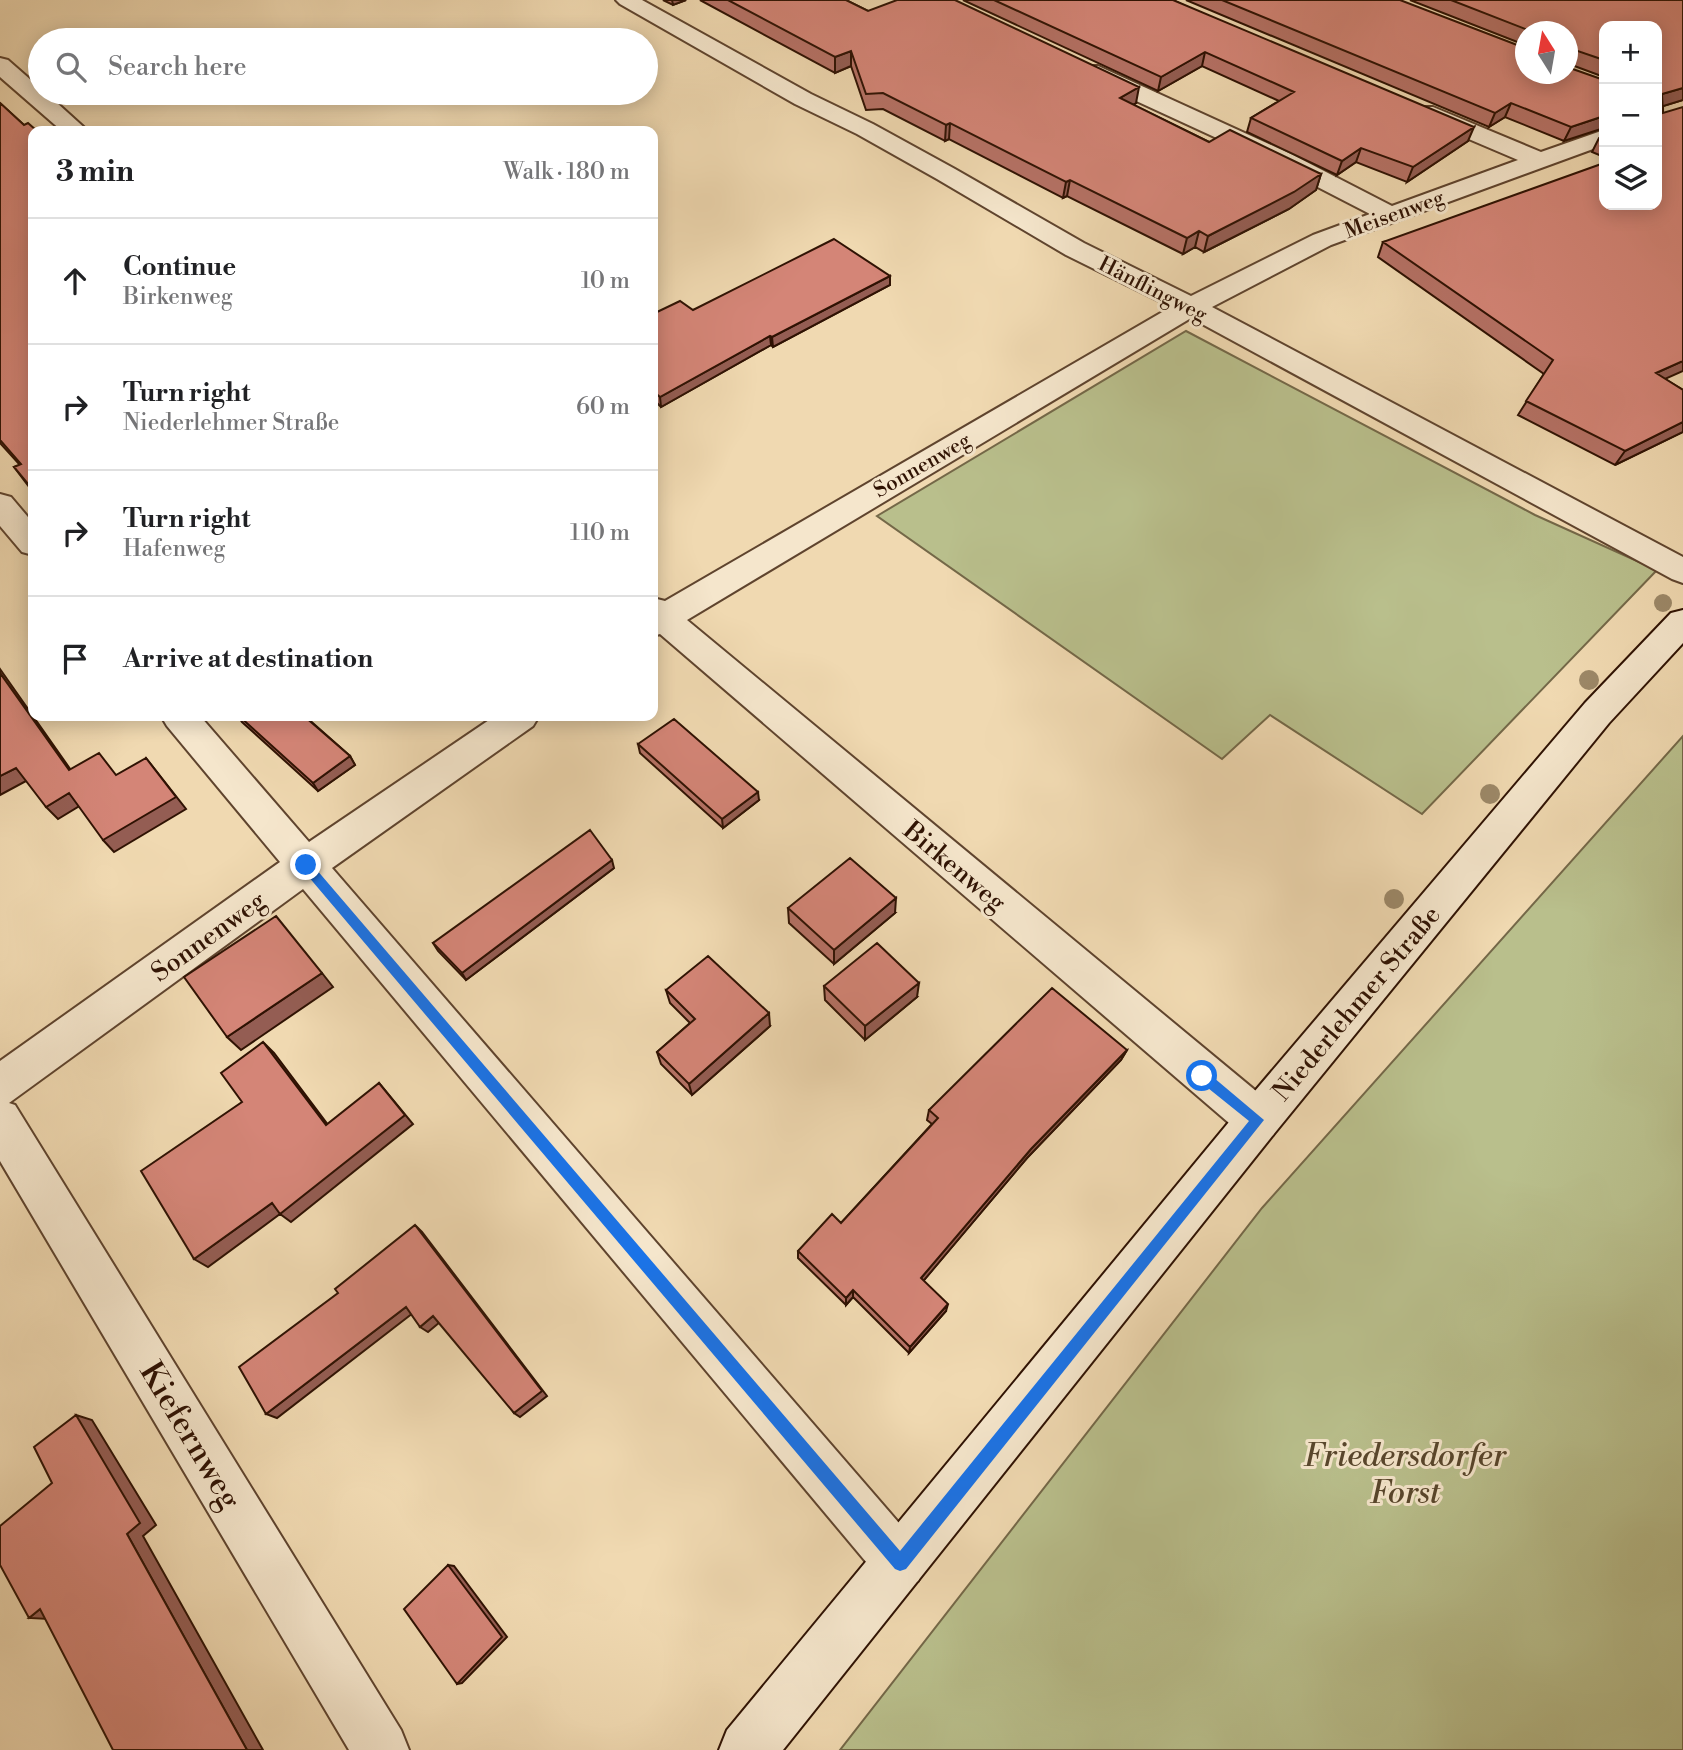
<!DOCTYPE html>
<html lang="en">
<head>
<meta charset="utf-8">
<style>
	body { margin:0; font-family:"Libre Bodoni",serif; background:#f6f6f6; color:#202124 }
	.controls { position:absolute; right:21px; top:21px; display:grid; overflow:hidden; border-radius:14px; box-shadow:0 4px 18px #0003 }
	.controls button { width:63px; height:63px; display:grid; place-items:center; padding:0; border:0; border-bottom:2px solid #e0e0e0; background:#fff; color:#202124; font:35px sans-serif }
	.compass { position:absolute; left:1515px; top:21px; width:63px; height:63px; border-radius:50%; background:#fff; box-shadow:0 4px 18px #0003; rotate:349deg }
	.stop { position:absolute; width:21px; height:21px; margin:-16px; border:5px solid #1a73e8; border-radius:50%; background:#fff }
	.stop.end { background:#1a73e8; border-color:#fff; box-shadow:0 2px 7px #0008 }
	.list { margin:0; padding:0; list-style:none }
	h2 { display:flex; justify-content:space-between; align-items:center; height:91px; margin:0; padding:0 28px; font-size:30px }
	h2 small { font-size:23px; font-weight:400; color:#757577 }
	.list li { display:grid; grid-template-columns:46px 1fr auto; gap:21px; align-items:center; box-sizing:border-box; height:126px; padding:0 28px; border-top:2px solid #e0e0e0 }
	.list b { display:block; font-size:26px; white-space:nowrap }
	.list p { margin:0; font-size:23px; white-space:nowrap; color:#757577 }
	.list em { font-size:23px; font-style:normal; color:#757577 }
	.icon { flex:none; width:38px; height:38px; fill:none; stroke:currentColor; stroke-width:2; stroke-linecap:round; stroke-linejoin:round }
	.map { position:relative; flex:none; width:1683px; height:1750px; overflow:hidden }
	.search { position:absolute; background:#fff; box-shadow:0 4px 18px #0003; left:28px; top:28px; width:630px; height:77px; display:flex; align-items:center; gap:18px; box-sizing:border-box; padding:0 24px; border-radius:38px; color:#757577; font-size:26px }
	.panel { position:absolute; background:#fff; box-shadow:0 4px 18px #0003; left:28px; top:126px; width:630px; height:595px; border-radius:14px }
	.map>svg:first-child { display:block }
	.green { fill:#b9bf8c; stroke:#746848; stroke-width:2 }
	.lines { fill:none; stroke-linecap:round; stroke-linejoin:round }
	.street-casing { stroke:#5f442e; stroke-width:4 }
	.secondary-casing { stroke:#2f1203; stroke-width:4 }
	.street { fill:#f5e6cc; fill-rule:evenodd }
	.secondary { fill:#f5e6cc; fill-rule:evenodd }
	.tree { fill:#9c8868 }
	.wall { fill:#b67266; stroke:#2f1203; stroke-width:2 }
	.shaded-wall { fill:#945d53; stroke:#2f1203; stroke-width:2 }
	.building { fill:#d48577; stroke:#2f1203; stroke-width:2 }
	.route { fill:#1a73e8 }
	.labels { text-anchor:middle; stroke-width:6; stroke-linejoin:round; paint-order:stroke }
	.far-street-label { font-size:21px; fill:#2f1203; stroke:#f5e6cc }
	.street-label { font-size:26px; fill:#2f1203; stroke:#f5e6cc }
	.near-street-label { font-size:32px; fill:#2f1203; stroke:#f5e6cc }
	.near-park-label { font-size:32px; font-style:italic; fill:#58462c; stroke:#f5e6cc }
</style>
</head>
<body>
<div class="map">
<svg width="1683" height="1750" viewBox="0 0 1683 1750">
	<rect width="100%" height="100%" fill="#f0d9b1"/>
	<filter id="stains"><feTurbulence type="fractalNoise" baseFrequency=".00286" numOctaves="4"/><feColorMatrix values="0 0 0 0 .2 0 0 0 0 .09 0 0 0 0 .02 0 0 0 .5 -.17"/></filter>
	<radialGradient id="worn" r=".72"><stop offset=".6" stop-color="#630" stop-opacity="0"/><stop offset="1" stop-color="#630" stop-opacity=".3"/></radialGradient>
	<path class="green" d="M1186,331l349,184 122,55 -235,244 -152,-99 -48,44 -345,-243z
		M1683,736v1014h-843l422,-542z"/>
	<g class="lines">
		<g class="street-casing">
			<path id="street" d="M616,0h26l169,94 62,30 82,45 129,74 107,53 122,-61 57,-21 -95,-49 -193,-89 -3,-5 3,-5h16l195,89 99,51 126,-46 -101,-43 -4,-5 4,-5h16l108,45 63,-22v15l-273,100 -119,62 471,250v26l-11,-4 -481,-261 -504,302 586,485 7,15 -7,15 -15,6 -15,-6 -583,-501 -7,2v-38l12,3 506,-294 -105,-52 -129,-76 -80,-45 -62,-30 -175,-100z
				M0,58l8,2 32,28v5h6l42,38h-26l-62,-54z
				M0,494l11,3 22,26v32l-11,-3 -22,-26z
				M161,716h39l109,126 186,-126h44l-6,10 -201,142 586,677 8,18 -8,18 -18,8 -18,-8 -579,-692 -294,214 6,2 386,625 8,20h-60l-349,-589v-100l280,-199 -113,-136z"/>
		</g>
		<g class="secondary-casing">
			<path id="secondary" d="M1683,610v33l-74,80 -336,412 -490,615h-64l8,-20 516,-625 342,-402 86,-90z"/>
		</g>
		<use href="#street" class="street"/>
		<use href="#secondary" class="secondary"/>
	</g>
	<g class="tree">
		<circle cx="1663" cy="603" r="9"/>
		<circle cx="1589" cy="680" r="10"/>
		<circle cx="1490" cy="794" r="10"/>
		<circle cx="1394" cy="899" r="10"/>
	</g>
	<path class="wall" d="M663,0h23l-13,5z
		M700,0h146l22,11 268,92 -3,2 76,37 112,32 -5,16 -27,19 -85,43 -9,-5 -12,7 -116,-58 -4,2 -114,-59 -4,2 -62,-32 -17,1 -15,-44 -16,7z
		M963,0h210l295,141 -61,41 -51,-20 -19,13 -90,-43 4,-14 28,-17 -77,-35 -44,25z
		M1186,0h214l125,74 79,6 -40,61 -59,-24 -16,10z
		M1410,0h273v100l-20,6 2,273 18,11v42l-68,33 -97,-50 26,-41 -166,-117 5,-15 274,-37 -53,-179v51l-35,-13 -2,3v-35h-42v13z
		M0,103l24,22 9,6v361l-19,-25 6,-2 -20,-22z
		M1604,136v21l-12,-5 7,-14z
		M890,276v9l-117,62 -2,-2 -110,62 -8,-8v-88l2,2 38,-3z
		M238,716h71l-3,1 44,39 5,9 -37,26 -76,-69z
		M638,744l121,56 -36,28 -83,-75z
		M614,868l-148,112 -28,-29 -5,-8z
		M788,908l107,5 -61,51 -45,-41z
		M824,986l93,11 -52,43 -40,-40z
		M666,990l104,36 -78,69 -31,-31 -4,-12 33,-29 -20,-20z
		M1127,1050l-6,10 -94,98 -104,123 23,30 -37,42 -56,-56 -7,8 -48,-47v-7l43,-28 91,-99 -5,-4 2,-10z"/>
	<path class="shaded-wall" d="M672,0h14l-13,5z
		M1575,50l-8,17v-9l5,-6z
		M851,51v15l-16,7v-16z
		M1205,52l-3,14 -44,25 3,-14z
		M1139,87l-3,16 -19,11 3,-16z
		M1683,88v12l-26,8 5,-14z
		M1511,103l-6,14 -16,10 6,-14z
		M1604,116v12l-40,13 7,-14z
		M950,123l-1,16 -4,2 1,-16z
		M1474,127l-6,14 -61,41 6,-15z
		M1361,148l-5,14 -19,13 5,-14z
		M1321,174l-5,16 -27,19 -85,43 4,-16z
		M1070,180l-3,16 -4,2 3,-16z
		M1199,231l-4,16 -12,7 4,-16z
		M890,276v9l-117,62 -1,-10z
		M770,336l1,9 -110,62 -1,-10z
		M1683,361v10l-36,16 9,-14z
		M1683,422v10l-68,33 10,-14z
		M0,669l80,114 -11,-13 -69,-97z
		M350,756l5,9 -37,26 -5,-8z
		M146,758l40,51 -72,43 -11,-12z
		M16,768l12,12 -28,15v-19z
		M758,792l1,8 -36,28 -1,-9z
		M69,793l12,12 -23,14 -12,-12z
		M612,860l2,8 -148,112 -4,-7z
		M896,898l-1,15 -61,51v-14z
		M322,973l11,14 -92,63 -14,-13z
		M919,983l-2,14 -52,43v-14z
		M769,1013l1,13 -78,69 -3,-11z
		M263,1042l11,11 61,81 -9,-9z
		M1127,1050l-6,10 -94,98 -107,127 1,-7 110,-129z
		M379,1083l34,41 -122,98 -11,-8 -72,53 -14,-8 78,-56z
		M415,1225l7,7 125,164 -27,21 -6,-4z
		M853,1290v7l-7,8v-7z
		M948,1304l-2,7 -37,42 1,-6z
		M406,1307l7,6 -136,105 -11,-4z
		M433,1316l7,6 -12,10 -8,-5z
		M76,1415l16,5 64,105 -13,11 120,214h-16l-120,-216z
		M448,1565l6,1 53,71 -45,46 -5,1z
		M40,1609l8,10 -19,-1z"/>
	<path class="building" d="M728,0h118l22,11 29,-11h58l184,87 -19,11 89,44 21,-12 91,44 -27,18 -86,44 -9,-5 -12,7 -117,-58 -4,2 -116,-59 -4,2 -63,-32 -17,1 -15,-43 -16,6z
		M994,0h179l301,127 -61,40 -52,-19 -19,13 -91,-43 43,-26 -89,-40 -44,25z
		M1222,0h178l125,48v26h42v-7l37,13v36l-33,11 -60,-24 -16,10z
		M1451,0h232v88l-21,6 1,19 20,-6v254l-27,12 27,17v32l-58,29 -99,-50 27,-41 -170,-118 221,-79v42h53v-179h-53v34l-29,-10 -3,2v5l-5,1v-26h-34z
		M0,103l24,22 4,-2 9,8h-4v359l-19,-23 7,-3 -21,-24z
		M834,239l56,37 -118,61 -2,-1 -110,61 -7,-6v-80l2,2 25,-12 13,9z
		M0,673l69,97 30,-17 17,22 30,-17 30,39 -73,43 -34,-47 -23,14 -30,-39 -16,8z
		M239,716h65l46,40 -37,27z
		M674,719l84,73 -36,27 -84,-75z
		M590,830l22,30 -150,113 -29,-30z
		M850,858l46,40 -62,52 -46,-42z
		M276,916l46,57 -95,64 -43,-60z
		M877,943l42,40 -54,43 -41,-40z
		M708,956l61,57 -80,71 -32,-32 38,-33 -29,-29z
		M1052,988l75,62 -96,99 -110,129 27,26 -38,43 -57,-57 -7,8 -48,-47 34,-37 9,9 97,-105 -9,-8z
		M263,1042l63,83 53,-42 26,32 -125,99 -8,-11 -78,56 -53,-88 101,-69 -21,-29z
		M415,1225l127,166 -28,22 -81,-97 -13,11 -14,-20 -140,107 -27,-47 99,-74 -3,-4z
		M76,1415l64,108 -13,11 120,216h-134l-73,-141 -11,9 -29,-53v-39l52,-43 -18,-36z
		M448,1565l54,72 -45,47 -53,-75z"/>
	<path class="route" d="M306,860l4,2 590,689 349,-430 -51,-41v-8h9l57,48 -358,449 -6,2 -5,-2 -593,-700 -2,-4z"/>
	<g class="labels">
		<g class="far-street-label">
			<text transform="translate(1394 214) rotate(-20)" y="7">Meisenweg</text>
			<text transform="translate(1153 289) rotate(27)" y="7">Hänflingweg</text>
			<text transform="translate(922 465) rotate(-30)" y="7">Sonnenweg</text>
		</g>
		<g class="street-label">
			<text transform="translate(955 866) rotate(40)" y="9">Birkenweg</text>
			<text transform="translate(208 936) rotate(-36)" y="9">Sonnenweg</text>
			<text transform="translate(1356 1003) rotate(-50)" y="9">Niederlehmer Straße</text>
		</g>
		<g class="near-street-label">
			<text transform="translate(191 1435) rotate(59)" y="11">Kiefernweg</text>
		</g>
		<g class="near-park-label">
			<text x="1405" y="1466">Friedersdorfer<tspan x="1405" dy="37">Forst</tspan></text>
		</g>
	</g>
	<rect width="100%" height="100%" filter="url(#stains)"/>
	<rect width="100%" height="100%" fill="url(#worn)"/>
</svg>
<div class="controls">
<button>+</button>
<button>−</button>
<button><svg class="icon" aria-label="layers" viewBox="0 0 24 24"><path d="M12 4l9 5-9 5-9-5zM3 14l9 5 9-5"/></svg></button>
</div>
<svg class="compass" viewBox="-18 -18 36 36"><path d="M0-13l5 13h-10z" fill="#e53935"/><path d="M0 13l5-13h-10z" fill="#757577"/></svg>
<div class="stop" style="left:1202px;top:1076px"></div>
<div class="stop end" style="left:306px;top:865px"></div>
<div class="search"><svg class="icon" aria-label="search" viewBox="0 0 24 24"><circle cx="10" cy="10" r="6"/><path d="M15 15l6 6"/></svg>Search here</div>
<section class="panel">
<h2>3 min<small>Walk · 180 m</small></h2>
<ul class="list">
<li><svg class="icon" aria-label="ahead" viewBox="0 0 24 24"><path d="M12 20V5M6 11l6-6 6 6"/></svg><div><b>Continue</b><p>Birkenweg</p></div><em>10 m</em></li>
<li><svg class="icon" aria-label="right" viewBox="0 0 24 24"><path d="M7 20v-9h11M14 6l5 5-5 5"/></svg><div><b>Turn right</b><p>Niederlehmer Straße</p></div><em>60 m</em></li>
<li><svg class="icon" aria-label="right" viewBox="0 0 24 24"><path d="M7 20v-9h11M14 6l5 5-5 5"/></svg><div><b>Turn right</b><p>Hafenweg</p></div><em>110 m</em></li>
<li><svg class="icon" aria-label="arrive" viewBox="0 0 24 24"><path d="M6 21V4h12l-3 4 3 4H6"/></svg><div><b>Arrive at destination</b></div></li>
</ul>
</section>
</div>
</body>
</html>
